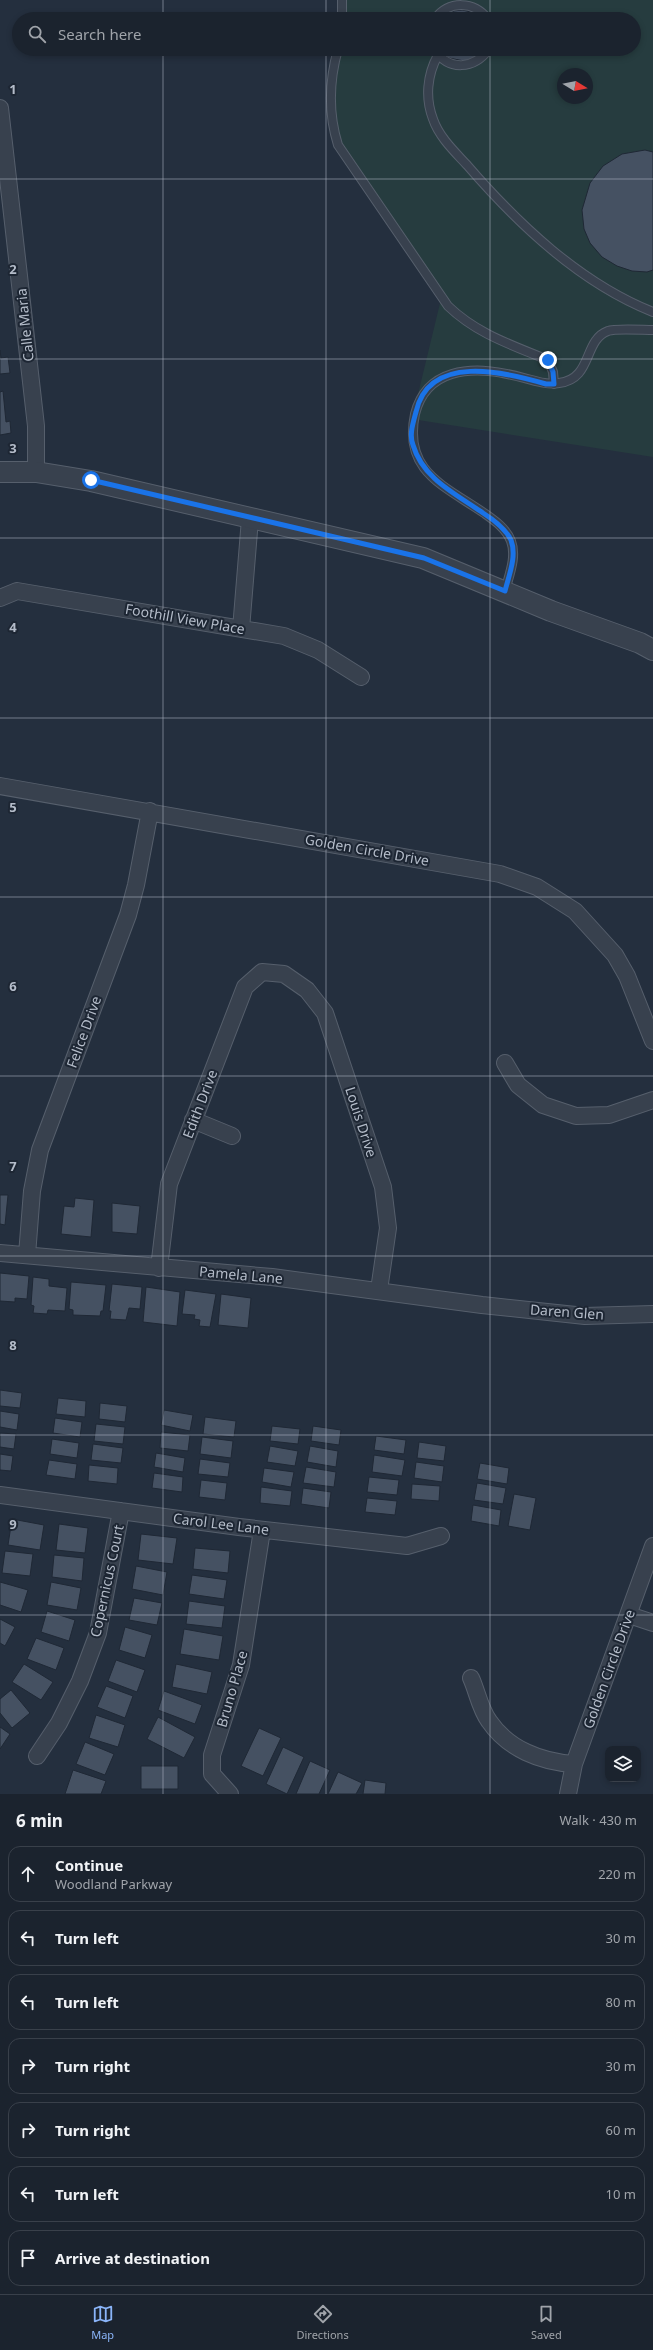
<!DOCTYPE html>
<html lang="en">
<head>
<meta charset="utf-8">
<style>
	body { margin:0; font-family:"Noto Sans",sans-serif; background:#282f3a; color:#f1f3f6 }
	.controls { position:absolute; right:12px; bottom:12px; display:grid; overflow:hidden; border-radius:8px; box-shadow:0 2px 6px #0003 }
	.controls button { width:36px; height:36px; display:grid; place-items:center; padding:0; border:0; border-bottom:1px solid #39404a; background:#1b232e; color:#f1f3f6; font:20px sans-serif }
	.compass { position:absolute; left:557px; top:68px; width:36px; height:36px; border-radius:50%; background:#1b232e; box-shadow:0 2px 6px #0003; rotate:100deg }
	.stop { position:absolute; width:12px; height:12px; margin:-9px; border:3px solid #1a73e8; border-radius:50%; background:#fff }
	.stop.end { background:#1a73e8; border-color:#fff; box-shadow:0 1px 4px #0008 }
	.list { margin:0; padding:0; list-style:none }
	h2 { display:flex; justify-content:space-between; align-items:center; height:52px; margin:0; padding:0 16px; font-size:17px }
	h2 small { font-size:13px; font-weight:400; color:#a0a4aa }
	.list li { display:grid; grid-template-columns:26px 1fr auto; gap:12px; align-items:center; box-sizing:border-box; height:56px; margin:0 8px 8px; padding:0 8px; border:1px solid #39404a; border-radius:12px }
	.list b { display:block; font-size:15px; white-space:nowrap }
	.list p { margin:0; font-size:13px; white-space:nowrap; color:#a0a4aa }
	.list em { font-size:13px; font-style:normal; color:#a0a4aa }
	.icon { flex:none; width:22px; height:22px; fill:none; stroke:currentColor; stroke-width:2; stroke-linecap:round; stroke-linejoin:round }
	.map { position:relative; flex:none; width:653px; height:1794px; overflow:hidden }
	.search { position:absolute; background:#1b232e; box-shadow:0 2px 6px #0003; left:12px; right:12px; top:12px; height:44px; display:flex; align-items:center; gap:10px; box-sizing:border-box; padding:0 14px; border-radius:22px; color:#a0a4aa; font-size:15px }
	.sheet { height:500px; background:#1b232e }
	nav { display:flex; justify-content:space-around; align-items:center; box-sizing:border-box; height:56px; border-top:1px solid #39404a; background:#1b232e; font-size:11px; color:#a0a4aa }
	nav a { display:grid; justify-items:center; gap:2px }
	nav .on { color:#8ab4f8 }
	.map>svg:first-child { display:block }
	.green { fill:#263c3f; fill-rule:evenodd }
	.building { fill:#455162; stroke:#1f2835 }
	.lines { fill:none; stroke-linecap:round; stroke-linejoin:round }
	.service-casing { stroke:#565f6c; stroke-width:10 }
	.minor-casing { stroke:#565f6c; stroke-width:18 }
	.tertiary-casing { stroke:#565f6c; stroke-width:22 }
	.service { stroke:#38414e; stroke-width:8 }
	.minor { stroke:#38414e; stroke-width:16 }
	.tertiary { stroke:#38414e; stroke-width:20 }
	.route { stroke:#1a73e8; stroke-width:5 }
	.grid { fill:none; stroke:#b4bcc9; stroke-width:1; stroke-opacity:0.55 }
	.labels { text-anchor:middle; stroke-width:4; stroke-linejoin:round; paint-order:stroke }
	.street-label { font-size:14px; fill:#b4bcc9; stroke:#1d2633 }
	.grid-label { font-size:13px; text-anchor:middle; font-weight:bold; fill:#b4bcc9; stroke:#1d2633; stroke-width:4; stroke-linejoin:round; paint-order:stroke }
</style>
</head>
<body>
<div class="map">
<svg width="653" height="1794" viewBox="0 0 653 1794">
	<rect width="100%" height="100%" fill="#242f3e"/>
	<path class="green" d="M343,0h310v457l-241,-38 30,-124 -103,-148 -9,-32 9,-66h295v-30h-291zM563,74h24v24h-24z"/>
	<path class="building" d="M462,10l9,2 9,7h-37l11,-8z
		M440,49h43l-10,10 -9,2 -15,-3z
		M645,150l8,2v118l-6,2 -15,-1 -15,-5 -15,-9 -12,-14 -6,-14 -2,-19 8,-27 13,-17 19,-12z
		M0,350l1,8 7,-1 2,16 -10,1z
		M3,391l3,31 4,-1 1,12 -11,2v-43z
		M0,1195h8l-3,30 -5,-1z
		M75,1198l19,2 -3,37 -30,-3 3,-28 10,1z
		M112,1203l28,3 -3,28 -25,-2z
		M0,1273l29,3 -2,23 -12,-1v4l-15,-1z
		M33,1277l16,2v7l18,2 -2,23 -17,-1 -1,4 -14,-1 1,-7 -3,-1z
		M71,1282l35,3 -3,26h-2l-1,5 -27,-1v-5l-4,-1z
		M112,1284l30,3 -2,22 -11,-1 -3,12 -16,-1 1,-8h-2z
		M146,1287l34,5 -3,34 -34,-4z
		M185,1290l31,4 -6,33 -11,-1 1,-6 -6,-1 1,-4 -13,-1z
		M221,1294l30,4 -3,30 -30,-3z
		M0,1390l22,3 -2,15 -20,-2z
		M58,1398l28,3 -1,16 -29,-3z
		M100,1403l27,3 -2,16 -26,-3z
		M164,1410l29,5 -3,16 -29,-6z
		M0,1411l19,3 -2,16 -17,-3z
		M205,1417l31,4 -2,16 -31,-3z
		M55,1418l27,4 -2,15 -27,-4z
		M96,1424l29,3 -2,17 -29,-3z
		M272,1426l28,3 -2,15 -28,-3z
		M313,1426l28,4 -2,15 -28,-4z
		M161,1432l29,3 -2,16 -28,-3z
		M0,1433l16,1 -2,15 -14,-2z
		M376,1436l30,4 -2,14 -30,-4z
		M202,1437l31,4 -2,17 -31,-4z
		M52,1439l27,4 -2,15 -27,-4z
		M419,1442l27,4 -2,15 -27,-3z
		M93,1444l30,4 -2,15 -30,-3z
		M270,1446l28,5 -3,15 -28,-4z
		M310,1446l28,5 -2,16 -29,-5z
		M156,1453l29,5 -2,14 -29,-5z
		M0,1454l13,2 -2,15 -11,-1z
		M374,1455l31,5 -3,16 -30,-4z
		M200,1459l30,4 -2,14 -30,-3z
		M49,1460l28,4 -2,15 -29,-4z
		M416,1462l28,4 -2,16 -28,-4z
		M480,1463l29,5 -2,16 -30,-5z
		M89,1465l29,3 -1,16 -29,-3z
		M306,1467l30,5 -2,15 -31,-4z
		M264,1468l30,4 -3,15 -29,-5z
		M154,1473l29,4 -1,15 -30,-4z
		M369,1477l30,3 -2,15 -30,-3z
		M201,1480l26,3 -2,17 -26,-3z
		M477,1483l29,5 -3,16 -29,-4z
		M412,1484l28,2 -1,15 -28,-2z
		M261,1487l31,4 -2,15 -30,-3z
		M303,1488l28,4 -2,16 -28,-4z
		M514,1494l22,4 -6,32 -22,-4z
		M367,1498l30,3 -2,14 -30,-3z
		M473,1505l28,5 -2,16 -28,-5z
		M12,1519l32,6 -4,25 -32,-5z
		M59,1524l29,4 -3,25 -29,-3z
		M141,1534l36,4 -4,26 -35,-4z
		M195,1548l35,3 -2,22 -35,-4z
		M5,1551l28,3 -3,22 -28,-3z
		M54,1555l30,3 -2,23 -30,-4z
		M136,1566l31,6 -4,23 -31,-6z
		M192,1575l35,5 -3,19 -35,-5z
		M0,1582l28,8 -7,22 -21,-7z
		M51,1582l30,6 -4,22 -30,-5z
		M134,1598l28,5 -5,22 -28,-5z
		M189,1601l36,5 -3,22 -36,-4z
		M47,1611l28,9 -6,21 -28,-9z
		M0,1619l15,8 -10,19 -5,-3z
		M125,1627l27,8 -7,23 -26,-8z
		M184,1629l39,7 -4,24 -39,-6z
		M36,1638l28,10 -8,22 -29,-11z
		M116,1660l29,10 -8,22 -29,-11z
		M24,1664l29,18 -12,18 -29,-18z
		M176,1664l36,8 -5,22 -35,-7z
		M106,1686l27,10 -8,22 -28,-11z
		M11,1690l19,23 -18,15 -12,-15v-14z
		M164,1691l38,14 -7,19 -37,-14z
		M96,1715l29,10 -7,22 -29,-9z
		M158,1717l37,20 -11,21 -37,-19z
		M0,1727l10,7 -10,15z
		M259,1728l22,10 -18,38 -22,-10z
		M85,1742l29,12 -9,21 -29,-11z
		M283,1747l21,10 -17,37 -21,-10z
		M310,1761l20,9 -11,24h-23z
		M141,1766h37v23h-37z
		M73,1770l33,11 -5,13h-36z
		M338,1772l24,11 -6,11h-28z
		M365,1780l21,3 -1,11h-22z"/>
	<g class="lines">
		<g class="service-casing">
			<path id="service" d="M342,0v19
				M435,19c14,-19 39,-18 53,0
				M338,49c-9,32 -10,64 0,96l110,161c29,28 64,39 100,54l5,12 1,12
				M434,49c15,23 40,20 55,0
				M438,55c-11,20 -13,43 -5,64 6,18 22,33 34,46 51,59 113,118 186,147
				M505,591c4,-16 12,-34 6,-50 -5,-13 -17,-21 -27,-28 -41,-28 -81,-42 -69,-99 5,-20 17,-34 37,-40 24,-7 49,-2 72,4 12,3 22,7 35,5 34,-4 24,-43 49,-52 7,-3 35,-1 45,-1"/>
		</g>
		<g class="minor-casing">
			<path id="minor" d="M0,108l36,318v46
				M0,598l17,-7 267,45 34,14 43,27
				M241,629l9,-110
				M0,786l500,88 37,13 38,24 40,44 12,21 26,65
				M505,1063l13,22 25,20 33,11 33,-1 44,-15
				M193,1120l39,16
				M0,1253l272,24 210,28 103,11 68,-2
				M27,1255l5,-64 8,-41 88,-235 8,-30 14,-74
				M159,1268l10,-84 76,-197 17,-15 22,2 23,16 18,23 58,174 5,41 -9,62
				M0,1495l239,32 168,19 34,-10
				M629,1615l24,8
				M471,1678c6,13 9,31 18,43 19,28 52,41 85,43
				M37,1756l22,-33 21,-42 18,-48 23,-122
				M230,1794l-18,-20v-19l29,-90 21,-135
				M568,1794l6,-30 79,-218"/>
		</g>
		<g class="tertiary-casing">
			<path id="tertiary" d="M0,472h36l55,9 332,77 128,53 89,32 13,7"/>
		</g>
		<use href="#service" class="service"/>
		<use href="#minor" class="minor"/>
		<use href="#tertiary" class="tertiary"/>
	</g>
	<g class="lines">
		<path class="route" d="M91,480l333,78 81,33c4,-16 12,-35 6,-51 -6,-12 -17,-20 -28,-27 -27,-19 -60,-34 -70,-68 -4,-10 0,-22 3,-33 13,-59 89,-40 130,-28h8l-1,-12 -5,-12"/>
	</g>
	<path class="grid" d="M163,0v19M326,0v19M490,0v19M163,49v1745M326,49v1745M490,49v1745M0,179h653M0,359h653M0,538h653M0,718h653M0,897h653M0,1076h653M0,1256h653M0,1435h653M0,1615h653"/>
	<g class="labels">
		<g class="street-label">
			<text transform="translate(25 325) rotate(-96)" y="5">Calle Maria</text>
			<text transform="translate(185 619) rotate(10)" y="5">Foothill View Place</text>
			<text transform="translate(367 850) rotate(10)" y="5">Golden Circle Drive</text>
			<text transform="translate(84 1032) rotate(-70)" y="5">Felice Drive</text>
			<text transform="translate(200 1104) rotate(-69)" y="5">Edith Drive</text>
			<text transform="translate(361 1122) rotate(72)" y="5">Louis Drive</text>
			<text transform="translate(241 1275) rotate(5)" y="5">Pamela Lane</text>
			<text transform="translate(567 1312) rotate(4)" y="5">Daren Glen</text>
			<text transform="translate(221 1524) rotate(7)" y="5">Carol Lee Lane</text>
			<text transform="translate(107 1581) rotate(-78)" y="5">Copernicus Court</text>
			<text transform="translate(609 1669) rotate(-70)" y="5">Golden Circle Drive</text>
			<text transform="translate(232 1689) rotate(-74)" y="5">Bruno Place</text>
		</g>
	</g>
	<g class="grid-label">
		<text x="13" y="94">1</text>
		<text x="13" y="274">2</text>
		<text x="13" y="453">3</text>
		<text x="13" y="632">4</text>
		<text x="13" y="812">5</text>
		<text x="13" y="991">6</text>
		<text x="13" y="1171">7</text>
		<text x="13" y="1350">8</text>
		<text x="13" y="1529">9</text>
	</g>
</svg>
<div class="controls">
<button><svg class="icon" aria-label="layers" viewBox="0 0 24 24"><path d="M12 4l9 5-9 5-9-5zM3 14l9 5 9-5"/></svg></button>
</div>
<svg class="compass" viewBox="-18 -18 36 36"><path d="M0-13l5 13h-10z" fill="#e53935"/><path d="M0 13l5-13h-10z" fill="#a0a4aa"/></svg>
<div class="stop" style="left:91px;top:480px"></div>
<div class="stop end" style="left:548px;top:360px"></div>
<div class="search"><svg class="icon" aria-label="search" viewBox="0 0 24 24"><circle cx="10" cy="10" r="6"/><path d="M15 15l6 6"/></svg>Search here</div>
</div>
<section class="sheet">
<h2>6 min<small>Walk · 430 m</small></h2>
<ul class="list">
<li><svg class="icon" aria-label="ahead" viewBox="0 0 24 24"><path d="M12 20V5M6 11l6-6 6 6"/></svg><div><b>Continue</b><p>Woodland Parkway</p></div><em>220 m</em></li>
<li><svg class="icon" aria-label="left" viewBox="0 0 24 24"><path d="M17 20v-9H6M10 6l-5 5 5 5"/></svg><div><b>Turn left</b></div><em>30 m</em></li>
<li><svg class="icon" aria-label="left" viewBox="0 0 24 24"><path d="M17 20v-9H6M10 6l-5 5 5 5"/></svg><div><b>Turn left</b></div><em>80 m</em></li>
<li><svg class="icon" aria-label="right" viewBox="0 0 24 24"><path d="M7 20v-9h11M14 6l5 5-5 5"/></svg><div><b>Turn right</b></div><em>30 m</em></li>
<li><svg class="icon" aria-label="right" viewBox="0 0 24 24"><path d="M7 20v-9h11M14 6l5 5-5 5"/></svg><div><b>Turn right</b></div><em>60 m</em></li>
<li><svg class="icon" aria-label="left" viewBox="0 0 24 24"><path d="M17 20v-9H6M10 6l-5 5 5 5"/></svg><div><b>Turn left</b></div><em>10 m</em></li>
<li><svg class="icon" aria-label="arrive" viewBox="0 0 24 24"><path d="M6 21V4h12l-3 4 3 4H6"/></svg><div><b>Arrive at destination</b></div></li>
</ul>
</section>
<nav>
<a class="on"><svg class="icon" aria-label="map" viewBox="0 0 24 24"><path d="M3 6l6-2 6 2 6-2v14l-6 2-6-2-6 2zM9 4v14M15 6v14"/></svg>Map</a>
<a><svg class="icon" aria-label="directions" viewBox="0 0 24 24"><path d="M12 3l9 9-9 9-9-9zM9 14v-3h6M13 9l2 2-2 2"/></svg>Directions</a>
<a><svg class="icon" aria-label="saved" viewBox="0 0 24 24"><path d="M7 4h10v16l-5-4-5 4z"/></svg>Saved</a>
</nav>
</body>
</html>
